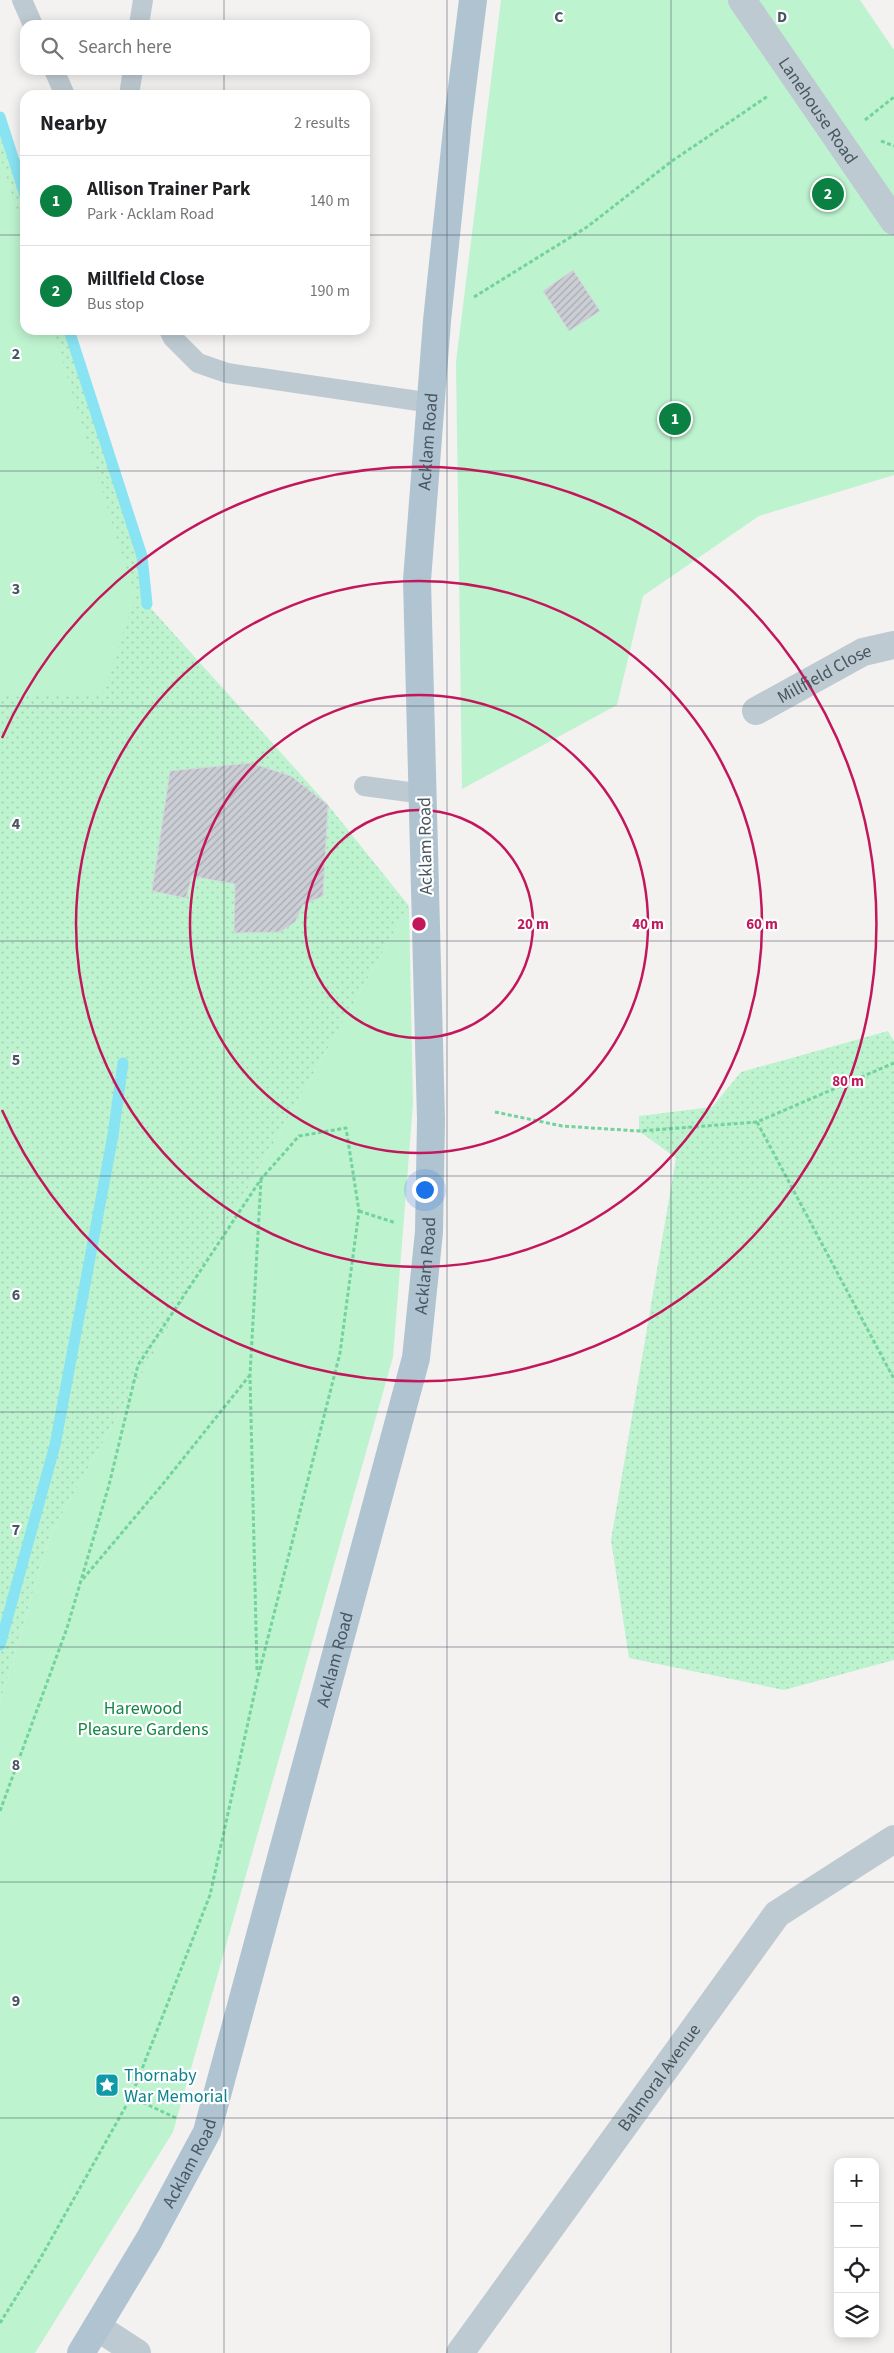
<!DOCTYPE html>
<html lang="en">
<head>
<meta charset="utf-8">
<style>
	body { margin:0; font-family:"Source Sans 3",sans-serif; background:#f6f6f6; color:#202124 }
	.controls { position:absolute; right:15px; bottom:15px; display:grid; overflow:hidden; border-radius:10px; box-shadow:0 2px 12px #0003 }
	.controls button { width:45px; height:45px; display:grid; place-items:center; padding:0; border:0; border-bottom:1px solid #e0e0e0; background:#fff; color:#202124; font:25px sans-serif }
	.you { position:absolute; left:424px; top:1189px; width:18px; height:18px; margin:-12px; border:4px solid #fff; border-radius:50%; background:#1a73e8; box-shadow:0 0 0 8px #1a73e833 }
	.badge { display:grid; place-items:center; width:32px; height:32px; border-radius:50%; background:#0b8043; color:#fff; font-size:16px; font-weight:700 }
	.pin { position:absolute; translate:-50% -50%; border:2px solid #fff; box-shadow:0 1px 5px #0006 }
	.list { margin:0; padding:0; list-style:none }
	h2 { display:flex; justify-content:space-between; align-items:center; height:65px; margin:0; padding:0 20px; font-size:21px }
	h2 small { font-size:16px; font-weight:400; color:#757577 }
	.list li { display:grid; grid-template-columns:32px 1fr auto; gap:15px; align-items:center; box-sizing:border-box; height:90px; padding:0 20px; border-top:1px solid #e0e0e0 }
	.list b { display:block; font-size:19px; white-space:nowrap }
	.list p { margin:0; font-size:16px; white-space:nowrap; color:#757577 }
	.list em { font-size:16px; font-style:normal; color:#757577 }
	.icon { flex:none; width:28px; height:28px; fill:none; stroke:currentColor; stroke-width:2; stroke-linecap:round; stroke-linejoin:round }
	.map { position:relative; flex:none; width:894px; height:2353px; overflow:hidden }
	.search { position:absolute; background:#fff; box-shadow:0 2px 12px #0003; left:20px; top:20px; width:350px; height:55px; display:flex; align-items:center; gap:12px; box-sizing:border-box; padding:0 18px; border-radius:15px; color:#757577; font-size:19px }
	.panel { position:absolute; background:#fff; box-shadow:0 2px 12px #0003; left:20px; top:90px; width:350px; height:245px; border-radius:15px }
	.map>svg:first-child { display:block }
	.grass { fill:url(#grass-dots) }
	.park { fill:#bef3cf }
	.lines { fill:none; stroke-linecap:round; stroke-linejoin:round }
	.stream { stroke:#88e3f2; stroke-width:11 }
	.building { fill:url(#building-hatch); stroke:#d5d8dd }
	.path { stroke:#73d39d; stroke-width:3; stroke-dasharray:4 2.5; stroke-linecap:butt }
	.service { stroke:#becad1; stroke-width:20 }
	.minor { stroke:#becad1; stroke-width:28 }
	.tertiary { stroke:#becad1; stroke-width:28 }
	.primary { stroke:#afc3d1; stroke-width:28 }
	.grid { fill:none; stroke:#475660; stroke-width:1; stroke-opacity:0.55 }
	.ring { fill:none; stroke:#c2185b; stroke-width:2.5 }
	.labels { text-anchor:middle; stroke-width:4.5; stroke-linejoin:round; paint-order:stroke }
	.street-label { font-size:18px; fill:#475660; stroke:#fff }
	.park-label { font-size:18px; fill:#118845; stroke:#fff }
	.culture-label { font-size:18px; fill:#0d838f; stroke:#fff; text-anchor:start }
	.grid-label { font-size:16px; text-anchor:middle; font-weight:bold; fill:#475660; stroke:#fff; stroke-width:4.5; stroke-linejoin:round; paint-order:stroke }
	.centre { fill:#c2185b; stroke:#fff; stroke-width:2.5 }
	.ring-label { font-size:15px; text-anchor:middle; font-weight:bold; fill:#c2185b; stroke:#fff; stroke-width:4.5; stroke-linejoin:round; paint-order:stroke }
</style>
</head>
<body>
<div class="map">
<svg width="894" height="2353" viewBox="0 0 894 2353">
	<defs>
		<pattern id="grass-dots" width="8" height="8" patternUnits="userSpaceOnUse" patternTransform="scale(1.25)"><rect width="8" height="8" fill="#bef3cf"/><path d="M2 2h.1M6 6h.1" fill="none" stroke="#a5d2b4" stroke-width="1.8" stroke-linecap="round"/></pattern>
		<pattern id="building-hatch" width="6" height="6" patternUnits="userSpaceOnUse" patternTransform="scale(1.25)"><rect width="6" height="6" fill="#cbced4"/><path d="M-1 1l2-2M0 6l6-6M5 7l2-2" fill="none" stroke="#a7aaaf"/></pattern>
	</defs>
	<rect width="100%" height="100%" fill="#f4f1f1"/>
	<path class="grass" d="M0,117l25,78v135h44l73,226 5,48 181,201 81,101 -359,629 -50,167z
		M888,1031l6,10v619l-110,30 -155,-32 -18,-118 65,-382 -37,-27v-15l73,-9 29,-35z"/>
	<path class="park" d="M501,0h359l34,50v425l-135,41 -116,80 -26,109 -155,84 -6,-427z
		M0,155l25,82v93h28l82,267 -32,97 -103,1z
		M409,906l4,198 -20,253 -220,775 -138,221h-35v-651l50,-167z"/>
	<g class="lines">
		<path class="stream" d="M0,117l25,78
			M69,330l73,226 5,48
			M0,1645l55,-200 58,-310 10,-72"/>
	</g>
	<path class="building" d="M573,270l27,41 -31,20 -26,-40z
		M251,763l40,13 37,29 -5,91 -20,9 -8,17 -15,10 -46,1 1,-49 -43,-8 -6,22 -34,-7 18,-120z"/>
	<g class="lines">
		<path class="path" d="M865,120l29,-23
			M881,141l13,5
			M474,297l113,-70 85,-66 96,-65
			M495,1112l67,14 77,5 118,-9 137,-59
			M757,1122l137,257
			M359,1211l37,12
			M83,1579l79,-94 88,-110
			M257,1670l-7,-295 11,-195
			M0,1811l67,-183 42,-143 29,-120 123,-186 38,-43 47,-8 13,83 -19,142 -82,324
			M131,2097l45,21
			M0,2323l40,-64 91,-162 79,-202 48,-218"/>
		<path class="service" d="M22,0l11,25
			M139,25l4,-25
			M54,70l11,25
			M129,95l4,-25
			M169,330l4,8 25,25 29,10 205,30
			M364,786l60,8"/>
		<g class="minor">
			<path id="s1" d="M756,711l107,-59 31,-7"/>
			<path d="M97,2327l40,26"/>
			<path id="s2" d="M460,2353l317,-439 117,-75"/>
		</g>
		<path class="tertiary" id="s3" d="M742,0l152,221"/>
		<path class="primary" id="s4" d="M81,2353l68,-113 58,-108 209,-774 13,-126 2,-112 -14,-540 20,-259 21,-201 15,-120"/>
	</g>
	<path class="grid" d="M224,0v25M447,0v2353M671,0v2353M224,70v25M0,235h25M365,235h529M224,330v2023M0,471h894M0,706h894M0,941h894M0,1176h894M0,1412h894M0,1647h894M0,1882h894M0,2118h894"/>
	<g class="ring">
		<circle cx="419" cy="924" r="114"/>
		<circle cx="419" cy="924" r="229"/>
		<circle cx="419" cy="924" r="343"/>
		<path d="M2 738A457 457 0 1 1 2 1110"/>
	</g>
	<defs>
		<g id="sight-square" transform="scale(1.25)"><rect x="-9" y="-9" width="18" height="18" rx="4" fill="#0f9aa8" stroke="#fff"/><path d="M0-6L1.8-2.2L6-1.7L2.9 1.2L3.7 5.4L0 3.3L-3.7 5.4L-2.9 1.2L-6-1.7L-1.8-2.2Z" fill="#fff"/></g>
	</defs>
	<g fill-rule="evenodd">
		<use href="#sight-square" x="107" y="2085"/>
	</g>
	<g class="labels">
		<g class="street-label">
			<text dy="6" stroke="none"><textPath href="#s3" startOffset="134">Lanehouse Road</textPath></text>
			<text dy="6" stroke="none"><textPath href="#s4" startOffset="1974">Acklam Road</textPath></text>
			<text dy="6" stroke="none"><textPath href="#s1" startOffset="78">Millfield Close</textPath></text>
			<text transform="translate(425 846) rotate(-91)" y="6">Acklam Road</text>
			<text dy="6" stroke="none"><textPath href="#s4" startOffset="1149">Acklam Road</textPath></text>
			<text dy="6" stroke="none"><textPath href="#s4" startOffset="744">Acklam Road</textPath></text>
			<text dy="6" stroke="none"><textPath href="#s2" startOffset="340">Balmoral Avenue</textPath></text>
			<text dy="6" stroke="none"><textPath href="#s4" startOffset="219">Acklam Road</textPath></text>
		</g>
		<g class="park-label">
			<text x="143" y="1714">Harewood<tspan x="143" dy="21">Pleasure Gardens</tspan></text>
		</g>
		<g class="culture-label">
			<text x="124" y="2081">Thornaby<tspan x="124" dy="21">War Memorial</tspan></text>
		</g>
	</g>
	<g class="grid-label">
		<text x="559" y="22">C</text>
		<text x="782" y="22">D</text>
		<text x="16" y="359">2</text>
		<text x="16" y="594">3</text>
		<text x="16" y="829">4</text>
		<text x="16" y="1065">5</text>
		<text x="16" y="1300">6</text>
		<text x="16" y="1535">7</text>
		<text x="16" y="1770">8</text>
		<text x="16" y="2006">9</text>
	</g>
	<circle cx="419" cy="924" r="8" class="centre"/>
	<g class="ring-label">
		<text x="533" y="929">20 m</text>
		<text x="648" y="929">40 m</text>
		<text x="762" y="929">60 m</text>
		<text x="848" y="1086">80 m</text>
	</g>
</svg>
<div class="controls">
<button>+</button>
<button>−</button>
<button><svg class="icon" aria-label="locate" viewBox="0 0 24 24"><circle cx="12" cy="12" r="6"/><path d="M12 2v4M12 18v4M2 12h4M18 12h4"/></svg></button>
<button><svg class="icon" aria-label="layers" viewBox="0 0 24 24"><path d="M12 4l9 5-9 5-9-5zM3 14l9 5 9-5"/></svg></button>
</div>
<div class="you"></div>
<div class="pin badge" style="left:675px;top:419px">1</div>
<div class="pin badge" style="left:828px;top:194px">2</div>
<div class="search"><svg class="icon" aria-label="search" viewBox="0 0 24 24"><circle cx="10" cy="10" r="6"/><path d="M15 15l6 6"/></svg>Search here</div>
<section class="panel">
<h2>Nearby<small>2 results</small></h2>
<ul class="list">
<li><span class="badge">1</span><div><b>Allison Trainer Park</b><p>Park · Acklam Road</p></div><em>140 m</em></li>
<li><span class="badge">2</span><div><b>Millfield Close</b><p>Bus stop</p></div><em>190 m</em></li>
</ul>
</section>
</div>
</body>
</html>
